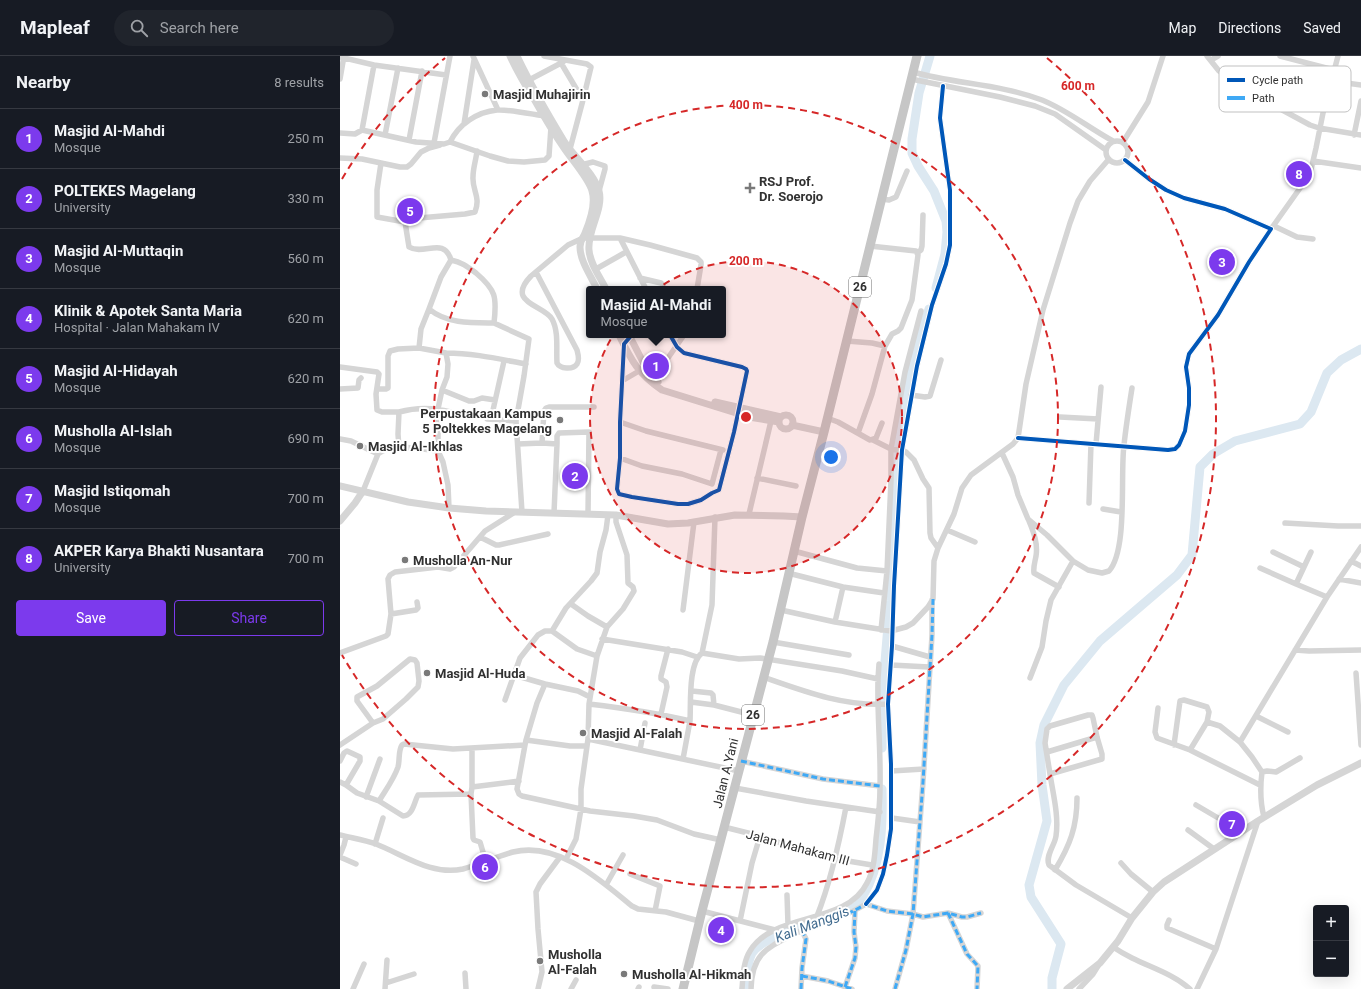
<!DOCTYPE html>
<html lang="en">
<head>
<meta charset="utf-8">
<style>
	body { margin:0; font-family:Roboto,sans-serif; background:#20242c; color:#f1f3f6 }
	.controls { position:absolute; right:12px; bottom:12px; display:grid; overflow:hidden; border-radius:4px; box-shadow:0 4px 16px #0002 }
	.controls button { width:36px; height:36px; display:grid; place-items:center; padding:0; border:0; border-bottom:1px solid #363941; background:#171b24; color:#f1f3f6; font:20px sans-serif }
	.you { position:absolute; left:491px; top:401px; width:14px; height:14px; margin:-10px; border:3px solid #fff; border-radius:50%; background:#1a73e8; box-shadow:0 0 0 6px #1a73e833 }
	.badge { display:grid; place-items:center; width:26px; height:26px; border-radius:50%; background:#7c3aed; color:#fff; font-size:13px; font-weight:700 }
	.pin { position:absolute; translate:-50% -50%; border:2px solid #fff; box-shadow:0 1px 4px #0006 }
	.popup { position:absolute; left:246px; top:230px; width:140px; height:52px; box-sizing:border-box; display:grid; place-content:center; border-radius:4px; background:#171b24; filter:drop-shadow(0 1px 3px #0005); font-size:13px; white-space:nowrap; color:#9ea1a6 }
	.popup b { font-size:15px; color:#f1f3f6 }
	.popup::after { content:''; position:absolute; left:50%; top:100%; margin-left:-8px; border:8px solid transparent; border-top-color:#171b24 }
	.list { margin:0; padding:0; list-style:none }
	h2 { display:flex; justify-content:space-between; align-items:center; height:52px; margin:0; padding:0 16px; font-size:17px }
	h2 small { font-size:13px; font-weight:400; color:#9ea1a6 }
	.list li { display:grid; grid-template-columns:26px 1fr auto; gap:12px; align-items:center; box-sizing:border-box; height:60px; padding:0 16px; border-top:1px solid #363941 }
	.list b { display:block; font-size:15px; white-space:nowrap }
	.list p { margin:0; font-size:13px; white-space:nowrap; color:#9ea1a6 }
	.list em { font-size:13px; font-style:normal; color:#9ea1a6 }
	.actions { display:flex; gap:8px; padding:12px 16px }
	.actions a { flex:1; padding:9px 0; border:1px solid #7c3aed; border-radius:4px; text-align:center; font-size:14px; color:#7c3aed }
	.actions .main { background:#7c3aed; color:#fff }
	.icon { flex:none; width:22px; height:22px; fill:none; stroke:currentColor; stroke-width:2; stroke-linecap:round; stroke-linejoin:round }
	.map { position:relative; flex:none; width:1021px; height:933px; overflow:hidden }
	header { display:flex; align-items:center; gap:24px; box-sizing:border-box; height:56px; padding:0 20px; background:#171b24; border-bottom:1px solid #363941 }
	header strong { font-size:19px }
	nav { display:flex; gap:22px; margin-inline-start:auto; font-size:14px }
	.search { width:280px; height:36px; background:#20242c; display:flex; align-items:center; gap:10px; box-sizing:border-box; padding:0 14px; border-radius:22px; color:#9ea1a6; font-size:15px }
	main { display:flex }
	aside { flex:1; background:#171b24 }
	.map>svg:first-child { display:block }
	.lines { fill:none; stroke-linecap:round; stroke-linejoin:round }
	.river { stroke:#dce8f1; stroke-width:9 }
	.minor { stroke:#d5d5d5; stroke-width:5.5 }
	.tertiary { stroke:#d5d5d5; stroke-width:7 }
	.trunk { stroke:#c6c6c6; stroke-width:9 }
	.quiet { stroke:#3fa9f5; stroke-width:3; stroke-dasharray:6 3; stroke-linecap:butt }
	.cycleway-casing { stroke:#fff; stroke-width:6 }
	.cycleway { stroke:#0057b8; stroke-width:4 }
	.ring { fill:none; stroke:#d62828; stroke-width:2; stroke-dasharray:7 5 }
	.poi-dot { fill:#797979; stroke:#fff; stroke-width:1.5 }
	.labels { text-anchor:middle; stroke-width:4; stroke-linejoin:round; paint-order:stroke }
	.shield { fill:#fff; stroke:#6f6f6f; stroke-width:1 }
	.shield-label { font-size:12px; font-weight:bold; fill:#313131 }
	.poi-label { font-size:13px; font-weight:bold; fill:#313131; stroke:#fff; text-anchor:start }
	.street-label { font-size:13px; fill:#313131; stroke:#fff }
	.water-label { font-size:14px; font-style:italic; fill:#426c90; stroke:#fff }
	.key { fill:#fff; stroke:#c1c1c1; stroke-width:1 }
	.key-label { font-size:11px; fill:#313131 }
	.centre { fill:#d62828; stroke:#fff; stroke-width:2 }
	.ring-label { font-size:12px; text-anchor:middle; font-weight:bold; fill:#d62828; stroke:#fff; stroke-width:4; stroke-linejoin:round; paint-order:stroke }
</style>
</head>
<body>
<header>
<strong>Mapleaf</strong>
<div class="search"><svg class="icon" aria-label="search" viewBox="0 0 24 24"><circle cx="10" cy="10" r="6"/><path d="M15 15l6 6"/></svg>Search here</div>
<nav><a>Map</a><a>Directions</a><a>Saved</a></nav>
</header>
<main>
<aside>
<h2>Nearby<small>8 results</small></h2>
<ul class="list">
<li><span class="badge">1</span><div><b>Masjid Al-Mahdi</b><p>Mosque</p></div><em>250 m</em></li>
<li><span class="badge">2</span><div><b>POLTEKES Magelang</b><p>University</p></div><em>330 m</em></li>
<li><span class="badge">3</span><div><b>Masjid Al-Muttaqin</b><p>Mosque</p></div><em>560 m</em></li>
<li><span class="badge">4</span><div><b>Klinik &amp; Apotek Santa Maria</b><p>Hospital · Jalan Mahakam IV</p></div><em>620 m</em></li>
<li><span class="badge">5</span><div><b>Masjid Al-Hidayah</b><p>Mosque</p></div><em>620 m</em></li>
<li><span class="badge">6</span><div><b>Musholla Al-Islah</b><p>Mosque</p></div><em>690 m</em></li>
<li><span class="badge">7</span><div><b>Masjid Istiqomah</b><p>Mosque</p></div><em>700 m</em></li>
<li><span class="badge">8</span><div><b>AKPER Karya Bhakti Nusantara</b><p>University</p></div><em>700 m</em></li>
</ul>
<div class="actions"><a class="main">Save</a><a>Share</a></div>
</aside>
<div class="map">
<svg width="1021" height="933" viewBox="0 0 1021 933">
	<rect width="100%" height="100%" fill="#fff"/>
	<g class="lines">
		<path class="river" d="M590,0l-11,37 -7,46v14l6,13 16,25 12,30 1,11 -2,22 -9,34
			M542,692v-50l8,-97 9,-162 12,-73 18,-57
			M404,933c2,-10 3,-27 8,-36 11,-17 62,-29 82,-37 6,-3 18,-6 23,-10 2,-2 4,-7 6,-10 19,-31 20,-72 19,-107
			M712,933v-11l9,-34 -30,-47 -2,-12 18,-64 -5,-36 -2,-42 4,-18 20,-40 36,-44 77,-66 15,-20 8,-88 13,-13 22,-13 65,-17 11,-12 16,-39 14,-13 20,-11"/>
		<path class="minor" d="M133,0l25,54
			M204,0l43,8 4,3 -8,33 -13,49 -1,2
			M867,0l12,15 54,34 37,20 9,3 42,7
			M940,0l54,14
			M0,1l34,8 72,10
			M871,4l7,-4
			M221,7l22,37
			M573,16c42,12 87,12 129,28 25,10 47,28 71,41
			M0,23l4,-23
			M571,23l89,18 35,9 20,8 51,36
			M189,24l34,-18
			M992,25l29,4
			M124,68l10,-64
			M22,74l12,-65
			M0,77l15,1 7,-4 54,12 28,2 6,-2c9,-18 27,-30 47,-32 11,-1 34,4 47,6
			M45,79l13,-67
			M1014,79l7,-34
			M69,84l13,-69
			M766 96a11 11 0 1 1 22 0a11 11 0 1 1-22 0Z
			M110,86l40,14 18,5 16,1 21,-2 4,-4 2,-29
			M783,86l25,-40 15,-46
			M94,87l16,-87
			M0,102l22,1 38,8h7l4,-3 10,-12 8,-4 11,-3
			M973,105l48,7
			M41,107l-4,27v27l28,5 14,-4 46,-4 10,-2c6,-15 -3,-22 -2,-35 0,-9 3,-17 4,-26
			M241,109l12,-3 12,4v3l-6,22
			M541,143l8,1 7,-3 11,-26
			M65,166l4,25c15,9 35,-11 42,13 11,2 17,7 25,13 20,17 21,24 18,50l35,16 -5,37 -8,45 6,91
			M934,170l23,11 16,2
			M931,173l39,-55 6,-26 7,-35 15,-57
			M280,182l26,51
			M577,197l4,-3 1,-4 1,-31
			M111,204l-10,17 -12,32c18,15 43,14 65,14
			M256,213l30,-17
			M196,216l41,78c1,4 3,10 0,14 -4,6 -17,5 -20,-1 -1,-14 2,-31 -5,-44 -8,-14 -47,-16 -21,-43l37,-31 15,-7h37l30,7 47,13 4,4v3l-4,24
			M300,222l21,5 2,2 -1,4
			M89,253l-8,20 -2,19 27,5 2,11 -1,13 -5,13 -4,19v42l5,11 5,23 1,23
			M290,281l-6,7 -4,78v36l-3,31 2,5 13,3 46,7h10l13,-4 11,-7 7,-3 15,-58 13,-61 -1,-2 -4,-2 -58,-14 -7,-6 -7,-12
			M507,285l25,2 13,3 7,-12 6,-3 3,-3 11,-28 6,-45 -2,-4 -46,-5
			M106,297c27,0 53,6 80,11
			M0,311l37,5 2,2 -3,20 1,16 5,2h17l-1,22 1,14
			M314,322l30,-43
			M282,325l17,-10
			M0,333l18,-1 1,-8 2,-2
			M37,333h9l2,-1v-32l2,-5 8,-2 21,-1
			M102,334l27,11h5l8,-3 13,2
			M571,339l14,2 5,-1 11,-36
			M59,356c29,-8 47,-1 74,5
			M720,361l38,2
			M487,362l11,4 32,18 6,-2 6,-15
			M147,363l29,2
			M151,363l13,-58
			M280,366l26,9 77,19
			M518,377l14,-39 13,-48
			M678,382l150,12 7,-1 4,-4 6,-14 4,-26v-17l-3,-21 3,-13 29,-39 31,-53 22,-33 -46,-20 -41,-11 -18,-8 -17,-11 -24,-19
			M0,383l11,2 27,13c14,-12 43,-5 60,-3
			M533,384l18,9 11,1 4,2 8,8 9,19 6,9 1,45 1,5 7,10
			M202,387l2,-32 2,-3 3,-1h45
			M178,388l24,-1 15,1 -3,69
			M217,388v-8l2,-3 30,-1 -1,82
			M756,388l5,-57
			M662,397l11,24 5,18 10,24 19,16 26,26 15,9 14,3 7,-2c19,-21 11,-96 15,-126 2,-19 5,-38 8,-57
			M280,402l22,8 40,8 30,10 9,-34
			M417,422l39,8
			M23,435l15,-37
			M749,447l2,-59
			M763,453l18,3
			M409,458l22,-93
			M689,465c5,12 9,23 7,35 -1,6 -3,11 -2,17l25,14
			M945,467l53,3h23
			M607,474l28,12
			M140,481l16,8h3l49,-11
			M454,495l63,17 30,3
			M933,496l31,15
			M971,496l-15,32 31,13
			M1011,505l10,5
			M920,512l36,16
			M448,517l55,14 41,6
			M999,523l22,4
			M231,548l17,12 19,11
			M343,554l11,-88
			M441,554l54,12 56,9 15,-4 7,-4 15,-16 5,-8 1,-38 4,-13 16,-34 8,-26 9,-13 42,-31 5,-6 8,-54 17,-74 27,-87 8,-22 12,-20 19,-22
			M51,558l25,-4 2,-2 -1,-6
			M495,566l8,-35
			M541,574l6,-59 4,-91v-31l14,-77 16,-61
			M212,575l25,18 20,7
			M262,583l80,13 15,5
			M433,586l76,13
			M552,590l38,11
			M955,594l14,1 52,-1
			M0,597l46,-17 2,-2 3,-20 -3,-35 2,-4 5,-3 43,-5 12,2 4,-2 31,-36 30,-19
			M362,597l10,-48 3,-88
			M551,609l38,2
			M1016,617l5,72
			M174,619l31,9 33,7 12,6
			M423,621c40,14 82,30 125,27
			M690,622l12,-31 4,-26 5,-21 22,-39
			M538,623l1,-15
			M352,635l19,2 2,2 1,10
			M165,644l15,-42 18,-23 7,-4h7l14,-23 25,-27 6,-8 3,-21 6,-22 2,-15
			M351,646l23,3 39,10
			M249,648c34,4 68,9 101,17l-7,38
			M818,652l-3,24 2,6 33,12 70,35
			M321,658l6,-27 -1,-5 -5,-3v-3l7,-27
			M748,659h4l1,3 4,19 5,17v5l-52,15 -5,-31 2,-14 3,-3z
			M916,660l32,16
			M350,665c1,-17 -2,-58 12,-68l37,6 21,-1 82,13 36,8c-1,36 3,72 2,109 0,17 -2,34 -4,51 -1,14 -2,32 -9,44 -21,43 -93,28 -117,68 -7,11 -7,26 -8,38
			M248,683l151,32
			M186,684l11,-37 8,-19
			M0,689l33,-22 10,-4 23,-20 12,-12 1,-6 -2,-18 -2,-3 -5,-1 -33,27 -20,11v4l16,22
			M185,689l-8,44 2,5 3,2 68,15 44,5 23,4 37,14 27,6
			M834,689l6,-44 4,-1 23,7 2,5 -2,10 13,4 20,16
			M132,693v38
			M300,694l5,-27
			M850,694l17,-28
			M707,696l50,-15
			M0,705l4,-8 3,-2 13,6v4l-14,24
			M401,705l82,18 57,7
			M551,715l33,-2
			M922,716l5,-1 9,1 24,-14
			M710,718c3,20 9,42 6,62 -1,9 -11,20 -7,29l27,20 56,33
			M0,726l6,3 11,8 22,8 24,15c10,0 11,-14 15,-21l53,-1
			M395,732l71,13 74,11
			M26,741l14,-38
			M39,745c6,-10 15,-22 19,-34 2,-7 0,-16 4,-22l2,-1 49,5 72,-4 1,-5 44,6h17
			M856,749l29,17 10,14
			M924,761c-4,-15 -4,-29 -2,-45l-10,-15 -12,-15 87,-145 34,-50
			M552,762l28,4
			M384,771l36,9 43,15 33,8 36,6
			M848,774l26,19
			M0,779c12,3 25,5 36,9 28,11 56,32 87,25 17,-5 33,-12 50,-17 45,-11 87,28 119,54l6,3 28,3 33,9
			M35,788l8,-26
			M0,799l4,-10 2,-8
			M0,801l16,7
			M226,803l10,-20 5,-30v-20l7,-50 1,-35 8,-48 10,-29 16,-18 11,-18 -1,-4 -5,-4 -1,-28 -11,-33v-7
			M146,806l-6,-20 -6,-2 -1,-2 -2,-44 1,-7 47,-6
			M781,807l10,11 22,18
			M715,814c15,-25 22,-43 22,-72
			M290,818l30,12 -5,25
			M266,829l17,-30
			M447,839l1,30 8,8c23,-8 49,-16 70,-29l21,7 26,3 10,3 25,-4 14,4h5l14,-4
			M526,848l11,-14 6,-16 4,-19 4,-26v-65l-3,-60 4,-58 2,-60 8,-136 15,-84 15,-61 14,-41 4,-19v-55l-10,-72 3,-32
			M362,855l73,19
			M608,857l19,41 11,12 -1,23
			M477,860c14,-35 22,-72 29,-109
			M829,864l-2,5v3l49,21
			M400,865l12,-58 8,-27
			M773,891c6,4 13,8 19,11 20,10 41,16 58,31
			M125,917l1,16
			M462,920l26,5 24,8
			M46,927l28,-9
			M314,931l14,2
			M505,931l10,-29 1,-11 -2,-15 1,-21
			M13,933l11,-25
			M45,933l2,-29
			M198,933l4,-17 -4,-43 -2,-37 4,-8 20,-27
			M231,933l5,-9
			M298,933l1,-2
			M411,933c1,-36 16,-41 45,-56
			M461,933l1,-21 4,-29 -4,-8
			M555,933l11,-39 7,-36 10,-132 9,-147v-35
			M739,933l14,-15 5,-8
			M857,933l19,-40 42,-128"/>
		<path class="tertiary" d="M170,0c7,15 15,29 24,43 9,16 19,33 30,49 8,12 25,31 28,43 4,13 -2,30 -7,42 -2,5 -5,8 -5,14 0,14 11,29 17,42
			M177,0c14,29 30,57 47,85 10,16 30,32 35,50 5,18 -12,40 -10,59 1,14 11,27 17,39
			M279,279c12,25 20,40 43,55l87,27 30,5
			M289,279l15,29 14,18
			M375,346l66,15
			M439 366a7 7 0 1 1 14 0a7 7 0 1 1-14 0Z
			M452,369l32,7
			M0,430l68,16 41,6 37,3 130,4 52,9 20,-1 47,-8 49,1 18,1
			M0,465l15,-18 8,-12
			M727,933l33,-26 18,-22 14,-23 21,-26 11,-10 94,-61 59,-36 44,-22"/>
		<path class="trunk" d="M343,933l19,-78 71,-269 29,-125 22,-85 93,-376"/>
		<path class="quiet" d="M401,705l82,18 57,7
			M608,857l19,41 11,12 -1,23
			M462,920l26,5 24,8
			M505,931l10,-29 1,-11 -2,-15 1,-21
			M461,933l1,-21 4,-29 -4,-8c22,-8 44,-15 64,-27l21,7 26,3 10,3 25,-4 14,4h5l14,-4
			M555,933l11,-39 7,-36 10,-132 9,-147 1,-36"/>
		<g class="cycleway-casing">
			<path id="cycleway" d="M290,281l-6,7 -4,78v36l-3,31 2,5 13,3 46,7h10l13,-4 11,-7 7,-3 15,-58 13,-61 -1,-2 -4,-2 -58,-14 -7,-6 -7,-12
				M678,382l150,12 7,-1 4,-4 6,-14 4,-26v-17l-3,-21 3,-13 29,-39 31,-53 22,-33 -46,-20 -41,-11 -18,-8 -17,-11 -24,-19
				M526,848l11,-14 6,-16 4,-19 4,-26v-65l-3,-60 4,-58 2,-60 8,-136 15,-84 15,-61 14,-41 4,-19v-55l-10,-72 3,-32"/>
		</g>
		<use href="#cycleway" class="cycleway"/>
	</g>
	<circle cx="406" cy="361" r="156" fill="#d62828" fill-opacity=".12"/>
	<g class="ring">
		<circle cx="406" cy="361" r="156"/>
		<circle cx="406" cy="361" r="312"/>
		<path d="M2 123A469 469 0 0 1 105 2M707 2A469 469 0 1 1 2 599"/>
	</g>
	<g class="poi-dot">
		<circle cx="145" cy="38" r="4"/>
		<path d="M408 126h4v4h4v4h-4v4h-4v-4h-4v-4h4z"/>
		<circle cx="220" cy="364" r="4"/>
		<circle cx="20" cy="390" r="4"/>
		<circle cx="65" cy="504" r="4"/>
		<circle cx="87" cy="617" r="4"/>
		<circle cx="243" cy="677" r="4"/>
		<circle cx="200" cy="905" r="4"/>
		<circle cx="284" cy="918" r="4"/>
	</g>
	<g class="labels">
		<g class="shield">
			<rect x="509" y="221" width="22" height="20" rx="3"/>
			<rect x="402" y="649" width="22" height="20" rx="3"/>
		</g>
		<g class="shield-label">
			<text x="520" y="235">26</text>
			<text x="413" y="663">26</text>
		</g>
		<g class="poi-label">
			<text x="153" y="43">Masjid Muhajirin</text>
			<text x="419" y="130">RSJ Prof.<tspan x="419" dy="15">Dr. Soerojo</tspan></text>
			<text x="212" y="362" text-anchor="end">Perpustakaan Kampus<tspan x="212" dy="15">5 Poltekkes Magelang</tspan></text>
			<text x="28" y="395">Masjid Al-Ikhlas</text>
			<text x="73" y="509">Musholla An-Nur</text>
			<text x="95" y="622">Masjid Al-Huda</text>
			<text x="251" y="682">Masjid Al-Falah</text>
			<text x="208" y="903">Musholla<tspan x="208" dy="15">Al-Falah</tspan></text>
			<text x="292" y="923">Musholla Al-Hikmah</text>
		</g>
		<g class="street-label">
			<text transform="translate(385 717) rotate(-76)" y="5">Jalan A.Yani</text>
			<text transform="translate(458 791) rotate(15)" y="5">Jalan Mahakam III</text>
		</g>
		<g class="water-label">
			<text transform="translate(472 868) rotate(-21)" y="5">Kali Manggis</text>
		</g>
	</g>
	<rect x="879" y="10" width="132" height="46" rx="6" class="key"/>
	<rect x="887" y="22" width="18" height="4" fill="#0057b8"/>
	<rect x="887" y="40" width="18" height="4" fill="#3fa9f5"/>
	<g class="key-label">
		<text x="912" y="28">Cycle path</text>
		<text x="912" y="46">Path</text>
	</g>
	<circle cx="406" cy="361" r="6" class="centre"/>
	<g class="ring-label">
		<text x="738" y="34">600 m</text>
		<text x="406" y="53">400 m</text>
		<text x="406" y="209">200 m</text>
	</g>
</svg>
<div class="controls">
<button>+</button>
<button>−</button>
</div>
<div class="you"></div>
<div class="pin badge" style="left:316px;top:310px">1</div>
<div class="popup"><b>Masjid Al-Mahdi</b>Mosque</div>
<div class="pin badge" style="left:235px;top:420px">2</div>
<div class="pin badge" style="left:882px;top:206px">3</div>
<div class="pin badge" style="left:381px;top:874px">4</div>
<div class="pin badge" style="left:70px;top:155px">5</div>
<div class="pin badge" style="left:145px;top:811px">6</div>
<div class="pin badge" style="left:892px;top:768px">7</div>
<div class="pin badge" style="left:959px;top:118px">8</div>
</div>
</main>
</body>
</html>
